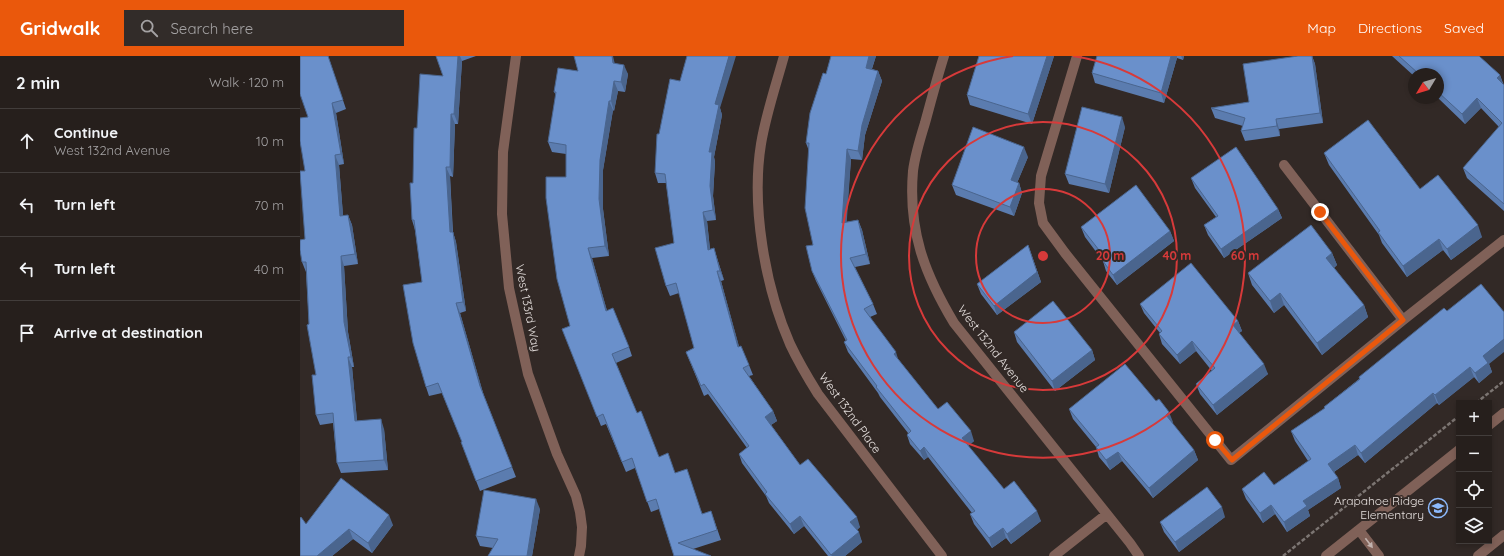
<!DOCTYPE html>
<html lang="en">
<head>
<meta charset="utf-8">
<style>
	body { margin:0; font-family:Quicksand,sans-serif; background:#322c29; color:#f1f3f6 }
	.controls { position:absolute; right:12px; bottom:12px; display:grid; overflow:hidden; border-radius:0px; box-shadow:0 2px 6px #0003 }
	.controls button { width:36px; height:36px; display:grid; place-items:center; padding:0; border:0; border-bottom:1px solid #423d3b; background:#261f1c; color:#f1f3f6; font:20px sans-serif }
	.compass { position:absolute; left:1108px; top:12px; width:36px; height:36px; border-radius:50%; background:#261f1c; box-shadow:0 2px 6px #0003; rotate:232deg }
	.stop { position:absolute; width:12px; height:12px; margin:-9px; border:3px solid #ea580c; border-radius:50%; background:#fff }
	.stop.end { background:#ea580c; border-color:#fff; box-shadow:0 1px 4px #0008 }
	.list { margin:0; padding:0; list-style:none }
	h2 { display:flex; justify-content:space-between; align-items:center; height:52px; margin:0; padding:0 16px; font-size:17px }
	h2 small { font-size:13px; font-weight:400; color:#a4a2a3 }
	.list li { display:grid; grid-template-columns:26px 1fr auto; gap:12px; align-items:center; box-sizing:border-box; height:64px; padding:0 16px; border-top:1px solid #423d3b }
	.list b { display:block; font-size:15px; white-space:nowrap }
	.list p { margin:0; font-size:13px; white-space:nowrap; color:#a4a2a3 }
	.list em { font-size:13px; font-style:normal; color:#a4a2a3 }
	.icon { flex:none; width:22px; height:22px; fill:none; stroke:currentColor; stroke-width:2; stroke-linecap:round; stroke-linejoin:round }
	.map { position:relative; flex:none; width:1204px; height:500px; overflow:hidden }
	header { display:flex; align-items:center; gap:24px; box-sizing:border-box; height:56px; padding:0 20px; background:#ea580c; color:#fff }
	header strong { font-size:19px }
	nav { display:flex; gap:22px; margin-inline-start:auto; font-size:14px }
	.search { width:280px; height:36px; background:#322c29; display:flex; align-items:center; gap:10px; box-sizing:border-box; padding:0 14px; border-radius:0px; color:#a4a2a3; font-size:15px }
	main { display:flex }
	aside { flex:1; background:#261f1c }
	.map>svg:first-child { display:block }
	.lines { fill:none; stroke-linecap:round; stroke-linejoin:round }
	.path { stroke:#7c7572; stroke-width:2.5; stroke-dasharray:4 2; stroke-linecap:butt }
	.minor { stroke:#806158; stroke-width:10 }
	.wall { fill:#5b7caf }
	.shaded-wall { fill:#4a658e }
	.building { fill:#6a90cb; stroke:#4a658e }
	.oneway { fill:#c1b2ae }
	.route { stroke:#ea580c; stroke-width:5 }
	.ring { fill:none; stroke:#d73a3a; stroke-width:2 }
	.labels { text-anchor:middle; stroke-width:4; stroke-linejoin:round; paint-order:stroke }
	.street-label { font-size:12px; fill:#e4dedc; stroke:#322926 }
	.poi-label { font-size:12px; fill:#e4dedc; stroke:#322926; text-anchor:end }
	.centre { fill:#d73a3a; stroke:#322926; stroke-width:2 }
	.ring-label { font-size:12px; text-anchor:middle; font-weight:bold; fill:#d73a3a; stroke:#322926; stroke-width:4; stroke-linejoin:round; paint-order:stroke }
</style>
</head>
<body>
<header>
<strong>Gridwalk</strong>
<div class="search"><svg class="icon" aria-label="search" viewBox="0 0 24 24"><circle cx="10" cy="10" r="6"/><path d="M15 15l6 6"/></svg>Search here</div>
<nav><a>Map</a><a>Directions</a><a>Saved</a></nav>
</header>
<main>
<aside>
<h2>2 min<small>Walk · 120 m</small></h2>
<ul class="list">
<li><svg class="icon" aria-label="ahead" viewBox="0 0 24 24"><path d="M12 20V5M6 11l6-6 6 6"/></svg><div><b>Continue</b><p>West 132nd Avenue</p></div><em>10 m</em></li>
<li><svg class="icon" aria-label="left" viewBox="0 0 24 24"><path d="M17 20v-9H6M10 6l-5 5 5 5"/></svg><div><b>Turn left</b></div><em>70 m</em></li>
<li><svg class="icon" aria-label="left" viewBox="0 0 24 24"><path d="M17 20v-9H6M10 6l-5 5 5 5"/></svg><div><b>Turn left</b></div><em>40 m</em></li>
<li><svg class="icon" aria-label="arrive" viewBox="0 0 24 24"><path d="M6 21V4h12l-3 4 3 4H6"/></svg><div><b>Arrive at destination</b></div></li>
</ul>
</aside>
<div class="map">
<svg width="1204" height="500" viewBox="0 0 1204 500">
	<rect width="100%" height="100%" fill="#322926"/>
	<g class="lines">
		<path class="path" d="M1176,347l28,-22
			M983,500l176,-140"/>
		<path class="minor" d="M216,0l-13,96 -1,62 7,74 19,86 29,80 19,42 4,16 2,15 -1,19 -2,10
			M484,0c-8,29 -18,58 -23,88 -10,62 4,143 29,200 8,17 18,34 28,50l124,162
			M644,0c-7,22 -13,45 -19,67 -5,16 -10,32 -12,48 -5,59 11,102 41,152l176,220 9,13
			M777,0l-36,120 -2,27 4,20 22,30 166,207 172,-140 101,-80
			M984,109l119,155
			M1189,369l15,-12
			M1059,474l20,26
			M754,500l53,-42
			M1026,500l133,-106
			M1178,500l26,-21"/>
	</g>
	<path class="wall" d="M28,0l18,53 -10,4 8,51 -5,1 4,51 5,-1 4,10 6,39 -14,2 4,66 6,35h-2l5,54 27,8 4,41 -47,3 -4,-10 -4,-40 -13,2 -4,-10v-40l-7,-51 -3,-52 -4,-10 3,-23v-68l3,-54z
		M136,0h40l-14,5 -4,63h-3l-2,53 -3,-1 3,56 3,10 10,69 -6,2 23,80 33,84 -36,14 -19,-49h1l-20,-49 -13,3 -3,-9 -4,-105 -7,-52 -3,-10 1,-37 4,-55 26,-52z
		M531,0h45l-4,13 6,2 4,10 -17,54 -3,25 -11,-1 -5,63 12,-2 4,10 8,34 -15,3 18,37 4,10 -7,3 28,42 40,50 36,32 -6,5 36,43 37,32 -30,23 -5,-6 -14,10 -18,-24 -4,-10 2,-1 -44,-56 -4,3 -14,-16 -3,-9 1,-2 -28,-36 -2,-4 -30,-41 -4,-10 2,-1 -30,-60 -4,-10 1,-26 -4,-94 -3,-8 20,-69z
		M679,0h75l-22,68 -62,-19 -3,-10z
		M797,0h87l-1,4 -6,-2 -13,45 -69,-20 -3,-10z
		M998,0h14l3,8 8,59 -44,6 1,7 -35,5 -4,-10 2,-5 -28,-8 -4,-10 38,-6z
		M1092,0h87l21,19 3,8 1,2v126l-37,-33 -4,-10 36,-41 -18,-19 -16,16 -27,-26v-24h-24v2z
		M315,7l13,11 -3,18 -7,-1 -4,20 -1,-1 -10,60v39l6,47 -17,2 15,53 22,36 3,9 -16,7 21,50 22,44 16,16 28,41 8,-3 10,29 -28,9 -19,7 -15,-47 -8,3 -16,-44 -9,4 -20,-48 -5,2 -39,-97 8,-3 -4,-172 -14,-2 -4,-10 8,-47 -2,-3 24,-21z
		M420,52l2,7 -8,42 1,5 -2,34 3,24 -9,1 3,28 4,-1 3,10 7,22 -3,1 18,66 10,18 4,10 -4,1 24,35 4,10 -6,4 29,40 60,62 -3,3 5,12 -17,14h-17l-24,-30 -10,8 -25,-31 -3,-7 -24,-33 -3,-9 8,-6 -39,-54 -4,2 -18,-44 8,-4 -15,-55 -9,3 -4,-10 8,-43 -8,-60h-8l-3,-10 4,-39z
		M825,71l-16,66 -40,-9 -4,-10z
		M1024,97l96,36 62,48 -31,23 -8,-10 -36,27 -25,-34 -3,-8 -50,-70z
		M728,101l-11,26h2l3,10 -8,23 -58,-21 -4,-10z
		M891,122l87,31 4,9 -58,40 -16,-23 -4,-10 12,-8 -21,-29z
		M781,171l89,4 4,10 -57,44 -11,-14 -3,-10 -18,-24z
		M728,189l13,37 -44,33 -16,-21 -4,-10z
		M1032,197l5,12 -3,3 30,37 4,12 -46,38 -38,-50 -10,8 -22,-28 -4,-12z
		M840,248l98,17 4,10 -3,2 29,41 -51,41 -17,-21 -4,-10 16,-13 -16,-20 -16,13 -18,-20 -3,-10 1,-1 -16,-20z
		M714,276l78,18 3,10 -40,31 -38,-49z
		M1189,308l3,8 -13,11 -5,-6 -35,28 -2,-2 -72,60 -7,-8 -24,17 4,6 3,10 -33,22 2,6 -23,16 -12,-18 -12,9 -17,-24 -4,-10 32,-4 34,-24 -13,-20 -4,-10 34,-23 -1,-1 35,-28v-2z
		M769,353l104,13 -1,1 22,27 4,10 -45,38 -31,-37 -12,9 -11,-13 -3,-10 -23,-28z
		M240,453l-8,47h-44l5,-8 -13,-2 -4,-10z
		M925,461l-46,35 -15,-20 -4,-10z
		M6,468l87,1 -21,28 -19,-14 -21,17h-32z"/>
	<path class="shaded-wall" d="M158,0h2l2,5 -4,63 -4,-10z
		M312,0h1l4,17 -4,-10z
		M429,0h7l-16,52 2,7 -8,42 1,5 -2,34 3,24 -3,-10 -3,-24 -1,-34 6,-48z
		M569,0h7l-7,21 -3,-9z
		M747,0h7l-22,68 -4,-10z
		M871,0h6v2l-13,45 -3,-10z
		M881,0h3l-1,4z
		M1012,0l3,8 8,59 -3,-10z
		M324,9l4,9 -3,18 -4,-10z
		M578,15l4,10 -17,54 -3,25 -4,-9 4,-26z
		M1200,19l3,10 -6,-7z
		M314,25l4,10 -4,20 -3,-10z
		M1177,42l4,10 -16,16 -3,-10z
		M309,45l4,9 -10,60v39l6,47 -4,-10 -6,-47 1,-39z
		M32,47l4,10 8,51 -3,-10z
		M151,58l4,10 -2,53 -3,-10z
		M822,61l3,10 -16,66 -4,-9z
		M976,63l3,10 1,7 -3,-10z
		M724,91l4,10 -14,33 -3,-10z
		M547,93l4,10 -5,74 -4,-10z
		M35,99l4,10 5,61 -4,-10z
		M146,111l4,9 3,66 -3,-10z
		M719,127l3,10 -8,23 -4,-9z
		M978,153l4,9 -58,40 -3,-9z
		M403,156l4,9 4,39 -3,-10z
		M48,159l4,10 6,39 -3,-10z
		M558,164l4,10 8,34 -4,-10z
		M1178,169l4,12 -31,23 -4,-11z
		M870,175l4,10 -57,44 -4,-10z
		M153,176l3,10 10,69 -3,-9z
		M1139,183l4,11 -36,27 -4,-11z
		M728,189l13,37 -44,33 -3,-9z
		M288,192l4,10 18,63 -4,-10z
		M414,192l3,10 7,22 -4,-9z
		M1032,197l5,12 -7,5 -4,-12z
		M41,200l3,10 4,66 6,35 -3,-10 -7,-35z
		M417,215l4,10 21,76 -4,-10z
		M980,237l4,12 -10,8 -4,-12z
		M156,247l4,10 24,83 -4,-10z
		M1064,249l4,12 -46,38 -5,-12z
		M938,265l4,10 -6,4 -3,-10z
		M1204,283v13l-15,12 3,8 -13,11 -4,-10 8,-17z
		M892,285l4,10 -16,13 -3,-9z
		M792,294l3,10 -40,31 -3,-10z
		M596,296l3,10 -5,-8z
		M48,301l4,10 6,64 -3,-10z
		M964,308l4,10 -51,41 -4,-10z
		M1170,311l4,10 -35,28 -4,-10z
		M1133,337l4,10 -72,60 -4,-10z
		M473,355l4,10 -8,5 -4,-9z
		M869,356l4,10 -4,3 -3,-10z
		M81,363l3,10 4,41 -4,-10z
		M671,375l3,10 -8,7 -4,-10z
		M1055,389l3,10 -26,18 -4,-9z
		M624,391l4,10 -4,3 -4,-9z
		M894,394l4,10 -45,38 -4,-10z
		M818,396l4,9 -12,9 -4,-10z
		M1038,422l3,10 -33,22 2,6 -23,16 -3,-10 19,-21z
		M236,443l4,10 -8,47h-5z
		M971,449l4,9 -12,9 -3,-10z
		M922,451l3,10 -46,35 -4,-10z
		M737,455l4,10 -30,23 -4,-10z
		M89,459l4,10 -21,28 -4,-10z
		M500,460l4,10 -10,8 -4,-10z
		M557,461l3,10 -6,5 -4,-10z
		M703,472l3,10 -14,10 -3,-10z
		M49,473l4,10 -21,17h-15z
		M559,476l3,10 -17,14h-13l-1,-1z"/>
	<path class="building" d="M0,0h28l15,44 -11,3 9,51 -6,1 5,61 8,-1 7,39 -14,2 3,66 7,35h-3l7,64 26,-2 3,41 -47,3 -4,-50 -17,2 -4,-40h4l-9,-50 2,-1 -3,-62h-4l-2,-12v-10l5,-1 -5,-67v-1h5l-5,-30v-23l8,-1 -8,-23z
		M136,0h22l-4,58h-3l-1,53h-4l4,65h3l10,70 -7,1 24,83 32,81 -36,14 -15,-39h1l-24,-59 -12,4 -13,-44 -10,-58 19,-3 -8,-62h-2l-2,-37h3l1,-55h3l3,-54 23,2z
		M274,0h38l1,7 11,2 -3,17 -7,-1 -3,20h-2l-9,59 -1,39 6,47 -17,2 18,63 7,-3 16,39 -17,7 25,59 4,-2 18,46 9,-4 7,20 12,-4 15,45 9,-3 6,19 -39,13 33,13h-37l-18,-57 -9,3 -15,-44 -10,4 -19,-48 -6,3 -35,-88 8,-3 -13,-47 -11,-81v-21h20v-32l-18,-3 8,-50h-2l4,-24 20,3z
		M387,0h42l-14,48 4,1 -10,47h3l-2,34 3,24 -10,2 5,38 6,-2 6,23h-3l21,76 3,-1 8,19 -6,3 30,43 -8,6 35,48 8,-6 49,58 -7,5 9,10 -28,23 -31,-39 -10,8 -25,-30 2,-2 -28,-38 10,-8 -45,-62 -3,2 -15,-34 8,-4 -18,-65 -10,3 -11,-38 19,-5 -9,-69 -10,-1 2,-39h2l11,-55 10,2z
		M531,0h38l-3,12 12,3 -16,54 -4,26 -11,-2 -5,74 16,-3 8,34 -16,4 23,46 -9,5 32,43 -2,2 44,55 9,-7 24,29 -9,7 42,51 10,-8 23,30 -30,23 -4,-6 -14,10 -19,-24 5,-3 -51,-64 -4,4 -13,-16 4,-4 -35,-44 1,-1 -33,-44 3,-2 -35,-69 -6,-25 7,-1 -8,-37 4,-65h-3l4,-30 13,-40 3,1z
		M679,0h68l-19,58 -61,-19z
		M797,0h74l-10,37 -69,-20z
		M998,0h14l8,57 -44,6 1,7 -36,5 4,-13 -34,-10 38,-6 -6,-38z
		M1099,0h80l21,19 -3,3 7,7v119l-41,-36 39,-45 -25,-25 -15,16 -24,-22v-18h-19z
		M782,51l40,10 -17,67 -40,-10z
		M1068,64l52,69 18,-14 40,50 -31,24 -8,-10 -36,27 -25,-34 2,-1 -56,-78z
		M673,71l51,20 -13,33 8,3 -9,24 -58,-22z
		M936,91l42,62 -57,40 -17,-24 14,-9 -27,-38z
		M836,129l34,46 -57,44 -10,-14 3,-2 -25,-32z
		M1011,169l21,28 -6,5 38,47 -47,38 -37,-50 -10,8 -22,-28z
		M728,189l9,27 -43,34 -17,-22z
		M891,207l47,58 -5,4 31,39 -51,41 -17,-21 19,-16 -23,-27 -15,14 -18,-21 3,-3 -22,-27z
		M1181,228l23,28v27l-21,17 5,7 -13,10 -5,-6 -35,28 -2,-2 -72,60 -6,-8 -27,19 10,14 -35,23 4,5 -23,16 -13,-17 -11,8 -18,-24 22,-17 10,13 37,-26 -20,-28 34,-23 -1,-1 36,-28 -1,-2 85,-69 3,3z
		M753,245l39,49 -40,31 -38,-49z
		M825,308l31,37 3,-2 10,13 -3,3 28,35 -45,38 -31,-36 -12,8 -10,-13 3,-2 -30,-36z
		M41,422l48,37 -21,28 -19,-14 -32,27h-17v-38l1,-1 5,7z
		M907,431l15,20 -47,35 -15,-20z
		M184,434l52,9 -9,57h-39l10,-17 -22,-3z"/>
	<defs><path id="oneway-solid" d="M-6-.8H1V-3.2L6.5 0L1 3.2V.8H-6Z"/></defs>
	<use class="oneway" href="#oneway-solid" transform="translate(1069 487) rotate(53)"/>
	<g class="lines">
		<path class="route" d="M915,384l17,20 171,-140 -83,-108"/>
	</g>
	<g class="ring">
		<circle cx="743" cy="200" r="67"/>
		<circle cx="743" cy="200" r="134"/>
		<path d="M773 0A202 202 0 1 1 713 0"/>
	</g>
	<defs>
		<g id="school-ring" transform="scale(1)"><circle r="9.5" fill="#322926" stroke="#8cb9fc" stroke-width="1.5"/><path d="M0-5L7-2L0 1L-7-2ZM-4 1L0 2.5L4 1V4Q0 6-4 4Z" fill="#8cb9fc"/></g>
	</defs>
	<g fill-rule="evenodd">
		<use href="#school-ring" x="1138" y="452"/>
	</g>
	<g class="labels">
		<g class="street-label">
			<text transform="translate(228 252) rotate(79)" y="4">West 133rd Way</text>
			<text transform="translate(693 293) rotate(52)" y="4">West 132nd Avenue</text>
			<text transform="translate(550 357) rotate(54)" y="4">West 132nd Place</text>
		</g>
		<g class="poi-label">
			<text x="1124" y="449">Arapahoe Ridge<tspan x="1124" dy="14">Elementary</tspan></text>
		</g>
	</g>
	<circle cx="743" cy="200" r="6" class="centre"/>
	<g class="ring-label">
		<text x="810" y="204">20 m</text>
		<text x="877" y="204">40 m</text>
		<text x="945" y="204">60 m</text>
	</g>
</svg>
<div class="controls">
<button>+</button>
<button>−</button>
<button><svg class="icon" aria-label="locate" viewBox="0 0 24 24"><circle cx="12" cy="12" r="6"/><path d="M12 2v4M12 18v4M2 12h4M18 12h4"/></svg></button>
<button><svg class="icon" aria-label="layers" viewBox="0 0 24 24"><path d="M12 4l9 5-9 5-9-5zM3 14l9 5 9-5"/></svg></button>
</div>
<svg class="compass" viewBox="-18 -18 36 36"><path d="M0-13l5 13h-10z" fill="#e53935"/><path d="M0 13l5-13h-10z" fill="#a4a2a3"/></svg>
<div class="stop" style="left:915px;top:384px"></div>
<div class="stop end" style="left:1020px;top:156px"></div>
</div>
</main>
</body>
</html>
